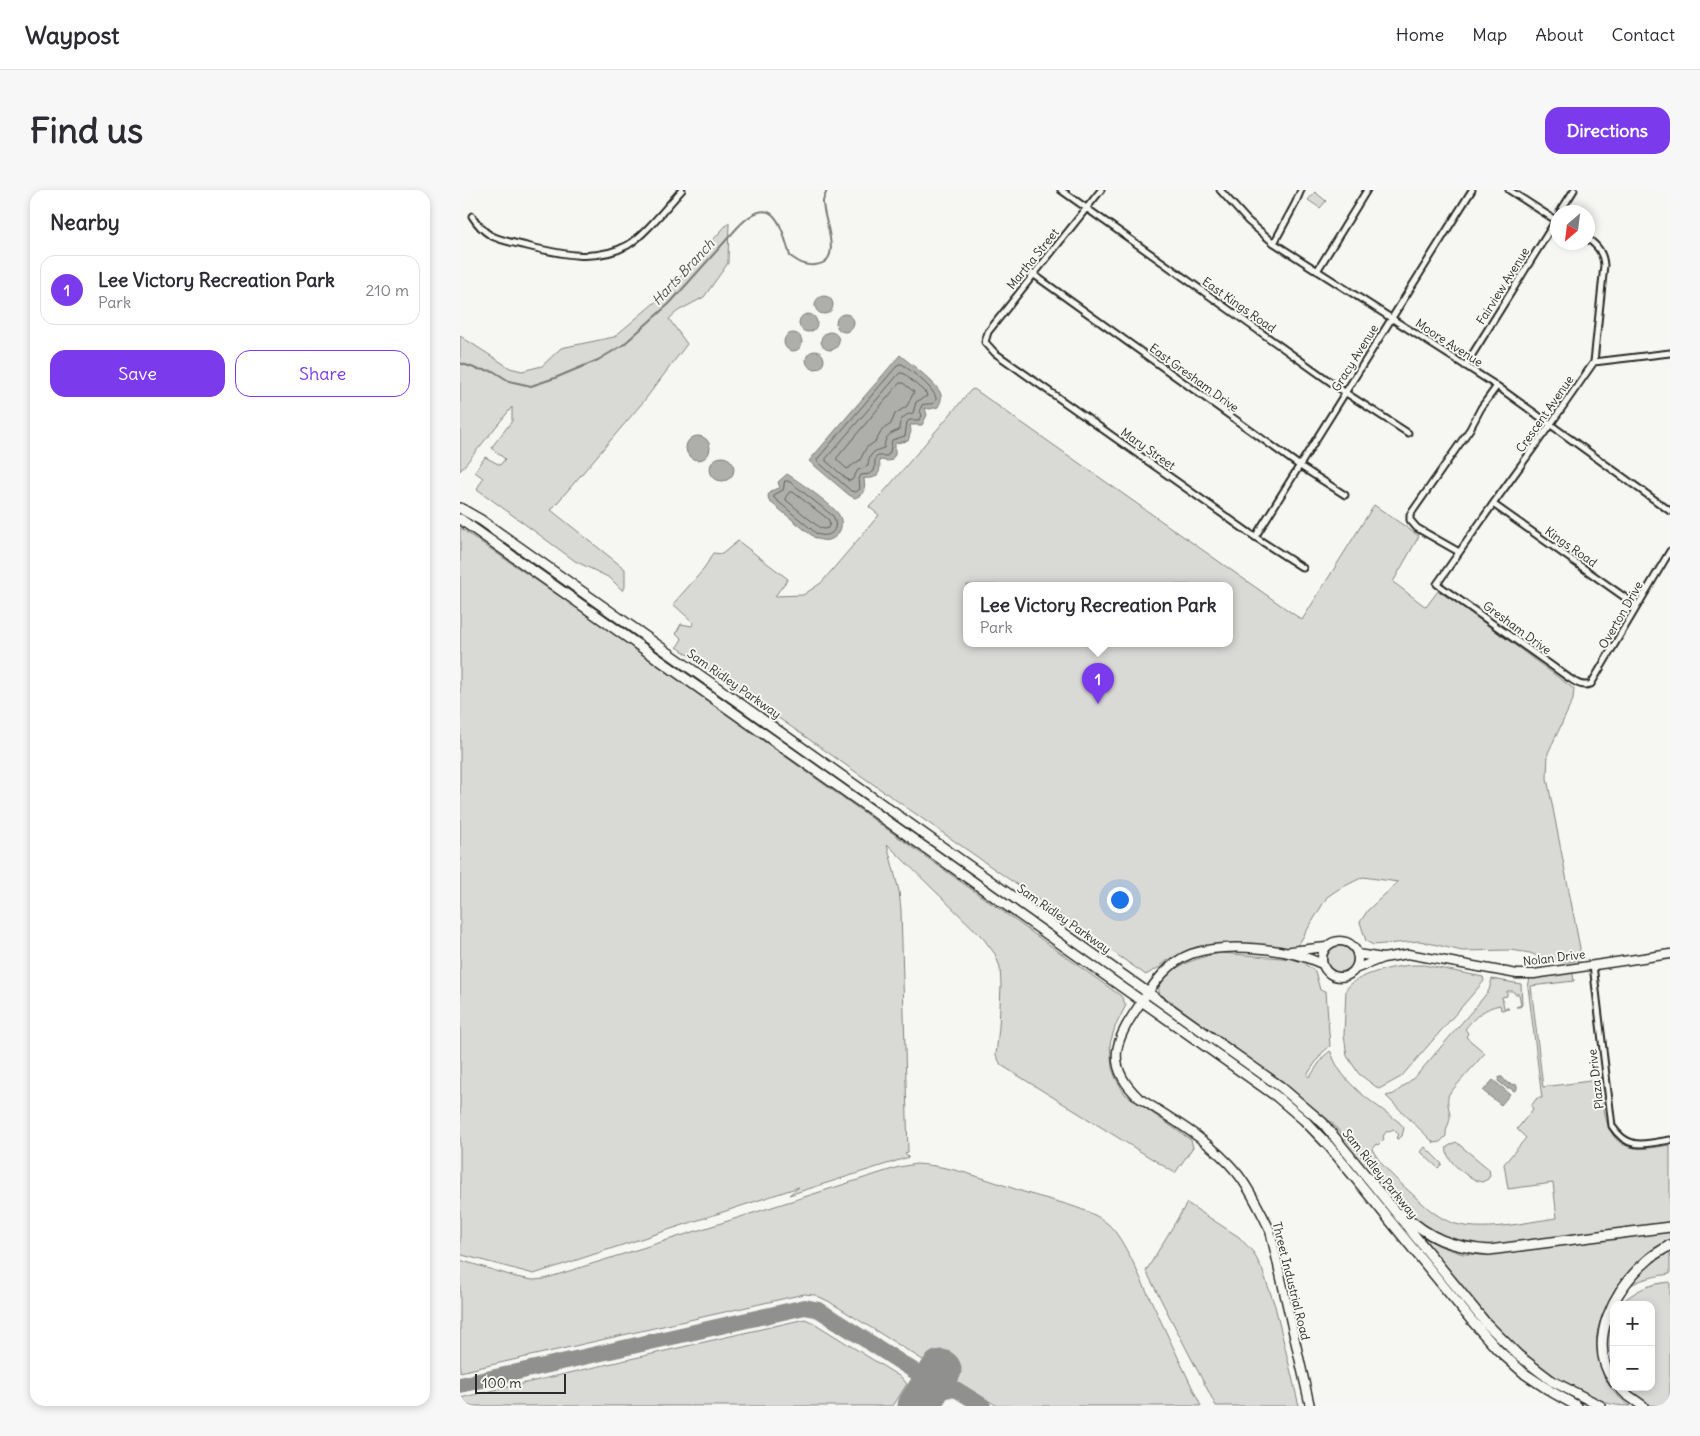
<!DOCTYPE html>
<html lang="en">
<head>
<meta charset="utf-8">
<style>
	body { margin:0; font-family:Delius,sans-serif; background:#f7f7f7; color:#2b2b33 }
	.controls { position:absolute; right:15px; bottom:15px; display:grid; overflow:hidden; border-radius:10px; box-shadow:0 2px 8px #0003 }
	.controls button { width:45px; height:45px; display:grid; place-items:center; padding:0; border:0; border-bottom:1px solid #e1e1e2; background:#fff; color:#2b2b33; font:25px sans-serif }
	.compass { position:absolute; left:1090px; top:15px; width:45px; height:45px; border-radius:50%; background:#fff; box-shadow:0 2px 8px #0003; rotate:208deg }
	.scale { position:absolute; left:15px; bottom:12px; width:91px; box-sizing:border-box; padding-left:5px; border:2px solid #2b2b2b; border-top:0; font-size:14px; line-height:18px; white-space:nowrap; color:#2b2b2b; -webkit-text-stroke:4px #f6f6f2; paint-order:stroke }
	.you { position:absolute; left:659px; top:709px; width:18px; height:18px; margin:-12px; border:4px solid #fff; border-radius:50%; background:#1a73e8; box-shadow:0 0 0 8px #1a73e833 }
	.badge { display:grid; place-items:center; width:32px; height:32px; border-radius:50%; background:#7c3aed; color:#fff; font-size:16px; font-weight:700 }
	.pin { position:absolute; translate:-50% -41px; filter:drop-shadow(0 1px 2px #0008) }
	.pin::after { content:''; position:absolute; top:26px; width:18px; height:15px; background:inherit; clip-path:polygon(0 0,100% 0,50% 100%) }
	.popup { position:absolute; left:503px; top:392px; width:270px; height:65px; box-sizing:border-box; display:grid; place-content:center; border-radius:10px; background:#fff; filter:drop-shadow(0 1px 4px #0005); font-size:16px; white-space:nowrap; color:#7c7c81 }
	.popup b { font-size:19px; color:#2b2b33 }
	.popup::after { content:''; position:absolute; left:50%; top:100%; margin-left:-10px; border:10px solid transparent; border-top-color:#fff }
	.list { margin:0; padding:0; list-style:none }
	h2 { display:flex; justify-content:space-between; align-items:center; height:65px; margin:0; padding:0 20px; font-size:21px }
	h2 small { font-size:16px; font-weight:400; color:#7c7c81 }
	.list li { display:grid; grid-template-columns:32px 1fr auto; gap:15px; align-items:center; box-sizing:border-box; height:70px; margin:0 10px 10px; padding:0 10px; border:1px solid #e1e1e2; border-radius:15px }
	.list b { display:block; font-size:19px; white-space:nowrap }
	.list p { margin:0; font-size:16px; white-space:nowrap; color:#7c7c81 }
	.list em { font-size:16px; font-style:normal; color:#7c7c81 }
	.actions { display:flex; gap:10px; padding:15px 20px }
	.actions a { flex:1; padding:11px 0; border:1px solid #7c3aed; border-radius:15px; text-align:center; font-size:18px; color:#7c3aed }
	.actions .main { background:#7c3aed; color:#fff }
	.map { position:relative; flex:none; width:1210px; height:1216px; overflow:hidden; border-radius:15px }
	header { display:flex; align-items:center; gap:30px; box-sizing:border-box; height:70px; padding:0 25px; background:#fff; border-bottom:1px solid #e1e1e2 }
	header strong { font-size:24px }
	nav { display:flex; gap:28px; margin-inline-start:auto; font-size:18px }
	.intro { display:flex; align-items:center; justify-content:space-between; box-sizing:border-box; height:120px; padding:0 30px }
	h1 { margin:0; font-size:35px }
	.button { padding:12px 22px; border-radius:15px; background:#7c3aed; color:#fff; font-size:18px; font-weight:700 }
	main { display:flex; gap:30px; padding:0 30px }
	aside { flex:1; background:#fff; border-radius:15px; box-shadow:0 2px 8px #0003 }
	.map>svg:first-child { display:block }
	.green { fill:#d9d9d5; stroke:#828280; fill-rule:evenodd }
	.water { fill:#aeaeab; stroke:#7a7a78 }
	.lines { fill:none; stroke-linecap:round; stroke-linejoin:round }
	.shore { stroke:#5f5f5e; stroke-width:1 }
	.stream { stroke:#7a7a78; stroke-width:2 }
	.taxiway { stroke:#90908e; stroke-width:16 }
	.runway { stroke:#90908e; stroke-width:41 }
	.street-casing { stroke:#2b2b2b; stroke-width:9 }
	.secondary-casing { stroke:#2b2b2b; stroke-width:11 }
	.primary-casing { stroke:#2b2b2b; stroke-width:12 }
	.street { stroke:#f6f6f2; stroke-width:5 }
	.secondary { stroke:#f6f6f2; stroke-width:8 }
	.primary { stroke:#f6f6f2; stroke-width:9 }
	.labels { text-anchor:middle; stroke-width:4; stroke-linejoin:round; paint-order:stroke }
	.street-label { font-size:12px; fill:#2b2b2b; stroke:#f6f6f2 }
	.water-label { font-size:14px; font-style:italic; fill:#525251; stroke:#f6f6f2 }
</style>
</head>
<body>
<header>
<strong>Waypost</strong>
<nav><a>Home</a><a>Map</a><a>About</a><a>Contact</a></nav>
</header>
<div class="intro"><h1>Find us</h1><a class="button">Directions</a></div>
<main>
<aside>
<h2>Nearby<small></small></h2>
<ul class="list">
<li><span class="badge">1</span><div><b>Lee Victory Recreation Park</b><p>Park</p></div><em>210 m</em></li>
</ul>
<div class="actions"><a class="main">Save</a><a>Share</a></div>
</aside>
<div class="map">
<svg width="1210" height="1216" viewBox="0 0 1210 1216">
	<rect width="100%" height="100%" fill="#f6f6f2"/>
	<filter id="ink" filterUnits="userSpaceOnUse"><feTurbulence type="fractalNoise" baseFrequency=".02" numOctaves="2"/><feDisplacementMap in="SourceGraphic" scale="10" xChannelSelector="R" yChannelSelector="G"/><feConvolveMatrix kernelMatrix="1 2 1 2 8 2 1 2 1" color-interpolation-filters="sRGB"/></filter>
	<g filter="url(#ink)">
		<path class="green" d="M855,2l11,9 -6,7 -12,-8z
			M269,32l-1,41 -24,34 -26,14 -9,8 18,25 -43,57 -93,109 74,59v18l-2,4 -13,-13 -35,-17 -98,-72 6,-11 -8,-6 10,-15 15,8 5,-6 -14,-11 21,-27v-14l-52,64v-135l50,32 12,3 20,-5 19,-18 53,-11 52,-44z
			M514,199l328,231 72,-115 45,31 -26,46 33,25 12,-16 25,16 111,82 -1,11 -25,53 -1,25 33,170 -2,12 -10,2 -21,-2 -17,-7 -19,-3 -49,1 -42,-10 -47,4 -7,-4 -6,-19 8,-12 30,-28 -35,-5 -26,13 -10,7 -30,50 -19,1 -61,-3 -29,7 -20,8 -10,8 -12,7 -469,-328 5,-8 -6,-6 5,-9 11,2 2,-3 -21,-19 31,-35 9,-16 9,1 16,-13 50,38 -13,17 28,-1 18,-12 58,-68 -10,-8 13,-13 89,-104zM507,395h262v58h-262z
			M0,338l131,90 530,378 5,9 -11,22 -5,17 2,24 4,11 9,15 66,46 2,7 -18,26 -174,-108 -5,-10 3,-28 2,-42 -1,-18 -5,-13 -12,-16 -96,-94 12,47 2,19 7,242 -3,1 4,4 -120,38 10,-8 -265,87 -72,-19 -2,-4z
			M867 769a13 13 0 1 1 26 0a13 13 0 1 1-26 0Z
			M761,763l85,7v5l9,6 5,19 6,1 4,55 -8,7 -15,22 3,2 13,-20 7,-6 1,1c11,33 42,50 68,70l5,6 -2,8 -4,3 -2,-1 3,-3 -6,-6 -4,3 -2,-1 -4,5 1,3 -6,6 -2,-1 -4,5c9,17 24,30 38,43 12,11 25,24 40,30 30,12 75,0 107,-4l-4,-35 -45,6 -4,-25 22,-26 -9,-9 16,-20 -2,-3 6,-8h5l-14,-111 2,-9 41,-5 2,1 1,7 -43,5 12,101 55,-7v-3h3c3,25 0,67 34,71 11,1 24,-1 35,-3v78l-189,24 -24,-3 -21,-9 -19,-13 -86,-100 -47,-39 -125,-90c-5,-24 45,-37 62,-40z
			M953,775h11l59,12 1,4 -83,96 -22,12 -20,-15 -12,-18 -3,-21 2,-45c9,-16 49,-24 67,-25z
			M1032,789l29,5 1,21 -2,2h-4l5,-2 -2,-11h-4l-2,-3h-6v5l-5,1 2,11h4l1,1 -8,1 -1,-5c-16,3 -25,12 -35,24l3,4 -2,4 19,16 -36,41c-3,8 0,13 1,21 1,7 -5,13 -4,21l-6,6 -6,1 -48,-47 8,-2 22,-18 67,-78 6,-8z
			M996,952l33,27 1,6 -2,4 -6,3c-12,-2 -39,-22 -35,-35z
			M965,957l17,17 -4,4 -17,-16z
			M456,974c39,2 77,18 114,30 23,7 60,14 78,30 10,9 16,22 23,34l70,148h-204l-169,-105 -13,-6 -11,-1 -344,78v-112l56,17 17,3 11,-1 355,-112z
			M727,1013l52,34 14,15 9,17 13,37 24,100h-83l-70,-135z
			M1210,1042v42c-13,2 -26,4 -37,10 -40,21 -46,67 -23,103 5,7 13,14 20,19 -21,0 -29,-5 -47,-14 -69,-33 -114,-97 -160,-155l17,9 23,8 25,1z
			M1210,1092v124c-27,0 -27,-1 -48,-19h29v-82h-32c17,-15 29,-21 51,-23z
			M1154,1125v62c-11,-20 -11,-43 0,-62z
			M345,1129l9,4 88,55 5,6 -14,22h-433v-8z"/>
		<path class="water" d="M355 115a9 9 0 1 1 18 0a9 9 0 1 1-18 0Z
			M339 133a9 9 0 1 1 18 0a9 9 0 1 1-18 0Z
			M376 133a9 9 0 1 1 18 0a9 9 0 1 1-18 0Z
			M361 151a9 9 0 1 1 18 0a9 9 0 1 1-18 0Z
			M324 152a9 9 0 1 1 18 0a9 9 0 1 1-18 0Z
			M346 170a9 9 0 1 1 18 0a9 9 0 1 1-18 0Z
			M440,165c9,8 39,29 41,40 1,5 -1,8 -3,12l-8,2 -5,-1 2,7 -5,10h-12l1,6 -3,10 -13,2v12l-5,6 -11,-1c3,13 -2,20 -15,18l1,12 -4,5 -6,3 -6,-3 -40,-34z
			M226 258a12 12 0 1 1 24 0a12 12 0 1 1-24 0Z
			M250 279a12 12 0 1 1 24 0a12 12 0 1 1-24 0Z
			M327,284c10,6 47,32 52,41 4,7 3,15 -3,21 -6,6 -14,5 -21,2l-46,-37 -1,-5 2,-5 10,-3 -2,-6z
			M1039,887h3l5,6 10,2v4l-3,2 -4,-3h-3l-9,-7z
			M1033,890l17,14 -9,11 -18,-14z"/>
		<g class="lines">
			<path class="shore" d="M439,174h3c6,5 43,31 32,39 -4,2 -8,0 -12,2l-2,5 2,6 -3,4h-9l-3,2 -2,14 -13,4 -2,12 -3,4c-17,-1 -10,3 -13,15l-4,3 -9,1 -2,4 1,10 -4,3 -5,-1 -33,-29 -1,-2z
				M440,183h3l23,20 1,3 -11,6 -3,11c-10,2 -14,7 -14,17 -11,4 -14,7 -15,18 -12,3 -15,7 -16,18l-10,4 -6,10 -3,1 -23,-20v-2z
				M440,193h3l11,9 -7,14 -12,8 -4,10 -9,6 -6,11 -10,7 -6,12 -13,9 -10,-9v-2z
				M325,291h3l5,3 40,32c7,13 -2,23 -16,18l-43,-36v-3l9,-5z
				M330,302h3l35,27 2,4 -2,5 -4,1 -4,-1 -34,-28v-3z"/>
			<path class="stream" d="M0,173l17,6 16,2 16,10 22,5 24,-8 43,-18 25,-15 47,-42 67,-75c36,-38 44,-4 53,28 9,6 14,10 25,9 31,-3 7,-46 8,-64 1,-3 3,-8 4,-11"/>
			<path class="taxiway" d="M0,1195l345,-78 14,3 114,73 12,6 12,1 26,16"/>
			<path class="runway" d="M458,1216l23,-36"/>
			<g class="street-casing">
				<path id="street" d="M601,0l285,203 62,40
					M641,0l-113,142 -3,10 10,11 260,184 48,31
					M760,0l28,31 26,22 223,143 173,125
					M1049,0l48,31
					M1100,22l14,-22
					M12,26c5,8 10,14 18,19 11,6 25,8 37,11 33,8 69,17 101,-1 18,-11 39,-39 54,-55
					M1128,49c10,7 15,14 16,26l-10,97 -44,63 -57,79 -56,80 132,94c8,5 13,9 22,6l79,-133
					M814,53l21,-39 6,-14
					M857,81l50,-81
					M573,84l267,192 45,29
					M1134,172l76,-9
					M1005,176l93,-149
					M1033,314l144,102
					M795,347l217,-347
					M999,362l-42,-24 -7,-8v-5l60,-86 11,-21 16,-22
					M1133,775l19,161c16,25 33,18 58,14"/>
			</g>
			<g class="secondary-casing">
				<path id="secondary" d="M862 769a18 18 0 1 1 36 0a18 18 0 1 1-36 0Z
					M831,761l35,-4
					M897,764l26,4
					M895,779l28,-11 25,-4 109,20h17l136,-20
					M850,1216l-40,-176c-10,-19 -19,-40 -33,-57 -26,-32 -64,-53 -98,-75 -38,-35 -21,-62 3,-97 13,-19 27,-39 49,-47 35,-12 98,-6 131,10"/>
			</g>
			<g class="primary-casing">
				<path id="primary" d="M0,318l21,12 800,567 42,36 162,199 33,33 34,26 49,25
					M0,329l816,577 28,24 25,26 143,175 26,29 27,24 27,18 25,14
					M942,1023c28,26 49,34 87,37l181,-23
					M1154,1192c-29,-41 1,-94 34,-122 6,-6 15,-10 22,-15
					M1159,1197l7,7 17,12"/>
			</g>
			<use href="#street" class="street"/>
			<use href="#secondary" class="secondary"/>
			<use href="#primary" class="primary"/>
		</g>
	</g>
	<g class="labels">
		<g class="street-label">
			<text transform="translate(573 69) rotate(-51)" y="4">Martha Street</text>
			<text transform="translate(1043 96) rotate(-58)" y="4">Fairview Avenue</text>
			<text transform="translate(779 115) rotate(35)" y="4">East Kings Road</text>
			<text transform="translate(989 153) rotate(33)" y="4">Moore Avenue</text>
			<text transform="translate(895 168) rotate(-58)" y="4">Gracy Avenue</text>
			<text transform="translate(734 188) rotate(36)" y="4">East Gresham Drive</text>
			<text transform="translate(1085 224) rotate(-55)" y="4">Crescent Avenue</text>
			<text transform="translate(688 259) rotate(35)" y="4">Mary Street</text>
			<text transform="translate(1111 357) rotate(35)" y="4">Kings Road</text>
			<text transform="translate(1161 425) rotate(-60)" y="4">Overton Drive</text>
			<text transform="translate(1057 438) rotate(36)" y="4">Gresham Drive</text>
			<text transform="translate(274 494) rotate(35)" y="4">Sam Ridley Parkway</text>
			<text transform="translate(604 729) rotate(35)" y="4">Sam Ridley Parkway</text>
			<text transform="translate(1094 768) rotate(-7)" y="4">Nolan Drive</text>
			<text transform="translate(1136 889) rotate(-97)" y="4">Plaza Drive</text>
			<text transform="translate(920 984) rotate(51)" y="4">Sam Ridley Parkway</text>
			<text transform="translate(831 1091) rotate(76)" y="4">Threet Industrial Road</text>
		</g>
		<g class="water-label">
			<text transform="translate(223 82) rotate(-47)" y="5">Harts Branch</text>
		</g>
	</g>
</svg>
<div class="controls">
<button>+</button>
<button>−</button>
</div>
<svg class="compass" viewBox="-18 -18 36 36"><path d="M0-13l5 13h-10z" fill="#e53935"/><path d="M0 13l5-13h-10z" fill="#7c7c81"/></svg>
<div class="scale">100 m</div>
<div class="you"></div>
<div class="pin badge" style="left:638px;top:514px">1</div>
<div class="popup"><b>Lee Victory Recreation Park</b>Park</div>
</div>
</main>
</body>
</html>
